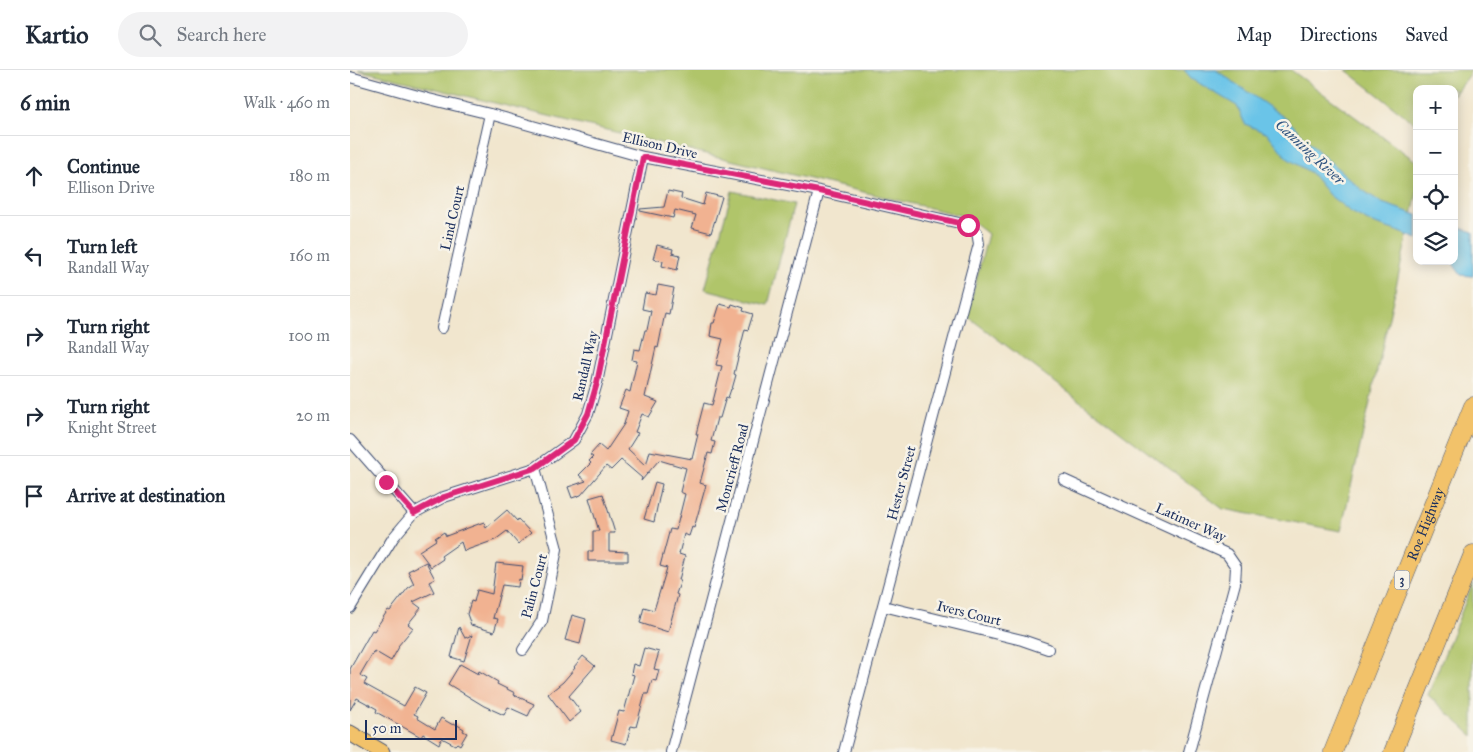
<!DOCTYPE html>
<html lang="en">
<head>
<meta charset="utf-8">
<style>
	body { margin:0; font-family:"IM FELL Great Primer",serif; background:#f2f2f3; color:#1f2937 }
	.controls { position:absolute; right:15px; top:15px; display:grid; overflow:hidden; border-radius:10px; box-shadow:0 2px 12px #0003 }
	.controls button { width:45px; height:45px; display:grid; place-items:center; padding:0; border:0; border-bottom:1px solid #e0e1e3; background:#fff; color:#1f2937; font:25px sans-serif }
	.scale { position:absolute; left:15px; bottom:12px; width:92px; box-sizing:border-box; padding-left:5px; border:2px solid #1b2f5e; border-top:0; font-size:14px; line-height:18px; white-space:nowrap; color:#1b2f5e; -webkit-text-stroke:4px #f7f3e8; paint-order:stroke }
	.stop { position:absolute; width:15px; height:15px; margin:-11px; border:4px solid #db2777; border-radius:50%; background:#fff }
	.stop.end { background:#db2777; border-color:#fff; box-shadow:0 1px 5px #0008 }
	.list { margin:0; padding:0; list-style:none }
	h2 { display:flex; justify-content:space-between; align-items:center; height:65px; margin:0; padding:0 20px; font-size:21px }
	h2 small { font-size:16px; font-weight:400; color:#747a83 }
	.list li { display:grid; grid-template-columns:32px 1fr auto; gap:15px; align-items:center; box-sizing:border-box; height:80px; padding:0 20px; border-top:1px solid #e0e1e3 }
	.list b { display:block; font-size:19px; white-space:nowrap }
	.list p { margin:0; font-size:16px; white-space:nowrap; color:#747a83 }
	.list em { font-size:16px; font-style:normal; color:#747a83 }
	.icon { flex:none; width:28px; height:28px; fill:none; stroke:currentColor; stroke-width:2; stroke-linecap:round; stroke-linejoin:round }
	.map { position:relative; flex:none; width:1123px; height:682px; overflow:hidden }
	header { display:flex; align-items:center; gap:30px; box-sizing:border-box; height:70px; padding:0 25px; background:#fff; border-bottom:1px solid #e0e1e3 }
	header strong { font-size:24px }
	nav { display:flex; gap:28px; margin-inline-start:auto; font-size:18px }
	.search { width:350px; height:45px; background:#f2f2f3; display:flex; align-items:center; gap:12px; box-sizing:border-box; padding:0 18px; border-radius:28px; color:#747a83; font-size:19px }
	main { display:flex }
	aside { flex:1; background:#fff }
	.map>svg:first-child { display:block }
	.green { fill:#b0c56a; stroke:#667a64 }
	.water { fill:#6ac4e8; stroke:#427aa3 }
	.building { fill:#f1b291 }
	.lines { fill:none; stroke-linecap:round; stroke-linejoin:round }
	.minor-casing { stroke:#3b4a6f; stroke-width:12 }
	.primary-casing { stroke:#3b4a6f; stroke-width:17 }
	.motorway-casing { stroke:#3b4a6f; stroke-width:19 }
	.minor { stroke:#fff; stroke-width:10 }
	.primary { stroke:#f2c26a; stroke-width:15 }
	.motorway { stroke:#f2c26a; stroke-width:18 }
	.route { stroke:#db2777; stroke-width:6 }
	.labels { text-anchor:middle; stroke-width:5; stroke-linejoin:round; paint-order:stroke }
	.shield { fill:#f7f3e8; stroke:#5d6a87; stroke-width:1 }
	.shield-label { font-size:12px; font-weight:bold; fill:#1b2f5e }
	.street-label { font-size:14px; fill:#1b2f5e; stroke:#f7f3e8 }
	.water-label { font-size:15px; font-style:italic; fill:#2f5480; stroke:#f7f3e8 }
</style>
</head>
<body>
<header>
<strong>Kartio</strong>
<div class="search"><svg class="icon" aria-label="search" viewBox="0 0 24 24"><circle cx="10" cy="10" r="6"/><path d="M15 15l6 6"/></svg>Search here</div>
<nav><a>Map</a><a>Directions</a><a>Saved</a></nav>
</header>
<main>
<aside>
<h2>6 min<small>Walk · 460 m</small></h2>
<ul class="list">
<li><svg class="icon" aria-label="ahead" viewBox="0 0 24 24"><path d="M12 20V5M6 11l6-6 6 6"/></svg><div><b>Continue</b><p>Ellison Drive</p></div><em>180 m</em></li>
<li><svg class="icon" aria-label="left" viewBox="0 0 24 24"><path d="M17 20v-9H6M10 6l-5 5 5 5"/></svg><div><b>Turn left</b><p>Randall Way</p></div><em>160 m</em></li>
<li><svg class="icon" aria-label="right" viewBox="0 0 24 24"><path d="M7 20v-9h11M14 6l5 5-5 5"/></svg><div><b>Turn right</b><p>Randall Way</p></div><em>100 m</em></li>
<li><svg class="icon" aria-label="right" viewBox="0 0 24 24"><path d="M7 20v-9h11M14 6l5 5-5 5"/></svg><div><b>Turn right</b><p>Knight Street</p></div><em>20 m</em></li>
<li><svg class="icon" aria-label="arrive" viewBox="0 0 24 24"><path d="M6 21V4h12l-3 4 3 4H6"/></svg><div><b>Arrive at destination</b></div></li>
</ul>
</aside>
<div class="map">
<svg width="1123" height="682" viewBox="0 0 1123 682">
	<rect width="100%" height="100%" fill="#f7f3e8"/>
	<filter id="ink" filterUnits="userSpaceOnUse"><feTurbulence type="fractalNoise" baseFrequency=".02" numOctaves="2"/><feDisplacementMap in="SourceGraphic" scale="10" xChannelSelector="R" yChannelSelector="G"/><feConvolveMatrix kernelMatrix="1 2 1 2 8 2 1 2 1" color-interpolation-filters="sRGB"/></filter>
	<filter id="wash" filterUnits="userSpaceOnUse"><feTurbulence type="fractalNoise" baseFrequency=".0096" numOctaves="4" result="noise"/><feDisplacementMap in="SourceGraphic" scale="20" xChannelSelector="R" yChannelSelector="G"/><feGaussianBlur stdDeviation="1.12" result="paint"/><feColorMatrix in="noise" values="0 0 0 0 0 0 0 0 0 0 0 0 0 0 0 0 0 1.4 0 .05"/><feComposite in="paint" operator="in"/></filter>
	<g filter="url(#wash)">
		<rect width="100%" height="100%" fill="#f1e6ce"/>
		<path class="green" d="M8,0h933l126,92v31l-76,338 -118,-22 -256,-193 21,-82 -21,-17z
			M996,0h126l-18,25v-6h-37v36z
			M382,121l62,13 -26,101 -63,-16z
			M1123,513v153l-45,-41z"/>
		<path class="water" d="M834,0h32l72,50 31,32 42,37 21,14 35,12v24l-17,-7 -28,-9 -21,-11 -22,-17 -18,-22 -24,-15 -19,-24 -23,-10 -8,-18 -45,-27z
			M1104,156l19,6v44l-12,-1 -10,-14h3z"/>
		<g id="blocks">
			<path class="building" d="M318,121l14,3 -1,4 22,7 3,-12 16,4 -11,36 -19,-5 4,-13 -21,-5 -2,8 -33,-7v-2l24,-2z
				M307,175l16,4 -1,4 8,2 -3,15 -15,-4 1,-5 -10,-2z
				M308,215l16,3 -5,26 -4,-1 -7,35 -2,-1 -11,50 13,5 -9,15 -7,-3 -7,18 3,1 -10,16 18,17 4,-15 42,8 6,-25h-2l8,-31 8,2 10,-39 -6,-1 7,-26 -13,-3 2,-13h2l6,-19 11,3 1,-3 12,4 -1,3 10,3 -5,16 -3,-1 -11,45 2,1 -4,14h-1l-3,9 -2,-1 -6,21h-3l-6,23 4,1 -3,12 -4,-1 -8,30 6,2 -12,43 -2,-1 -3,9 -5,-2 -5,20 6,2 -6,24h2l-5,14 2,1 -10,37 -28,-9 4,-16 10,3 13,-42 -7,-2 10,-37 6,1 9,-36 -5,-2 6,-24 -27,-8 -18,21 1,-3 -21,-18 -10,10 -5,-4 -25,29 -9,3 -4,-11 18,-6 -7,-6 12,-12 -2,-2 4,-4 -3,-2 9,-10 7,6 18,-27 4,-13 -9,-3 7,-18 4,2 7,-31 -5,-1 2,-11 6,1 5,-20h2l4,-19 -9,-2 3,-16 11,2z
				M305,412l7,2 -8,38 -10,-3z
				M253,424l12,39h-6v18l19,1v9h-40v-10h5v-20h6l-10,-33z
				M157,440l10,11 1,-2 13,14 -13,11 -11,-13 -12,9 -31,11 -3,-9 -20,14 2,3 -12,8 -12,-16 17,-11 -1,-2 9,-6 2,4 38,-14 2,6z
				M76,492l9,17 -6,3 5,10 -21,10 8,6 -13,16 5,4 -15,18 1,1 -8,14 -17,-10 -14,24 7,4 -3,5 40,22 11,-19 11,6 -12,21 4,2 -1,2 18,11 6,-11 12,7 1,-2 10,6 -1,2 4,2 -7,12 -3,-2 -2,2 -13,-7 -3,6 -16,-10 -2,3 -45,-25 1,-3 -20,-11 -7,12v-41l22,-39 2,1 14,-21 2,1 18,-23 6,-4 -6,-13z
				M146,493l27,3 -2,14 -2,-1 -1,8 -16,-2 -9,33 5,1 -4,13 -23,-7 -4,-11 4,-13 3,1 3,-12 15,4z
				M222,545l14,4 -6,25 -15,-4z
				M109,557l6,11 7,-3 -8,26 -13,-4z
				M294,578l15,4 -5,17 5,1 -3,11 -4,-1 -4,14h-3l-9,33 -5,-1 -5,18 -15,-4 8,-29 5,1 10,-37 -3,-1 2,-10 6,2z
				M233,586l12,10 -26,30 12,16 -12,10 -21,-28 15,-12 12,-14 -1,-1z
				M110,594l18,10 1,-3 19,11 -1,2 18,9 -1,2 20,9 -6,12 -20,-9 -4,8 -20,-9 -36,-22z"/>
		</g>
	</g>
	<g filter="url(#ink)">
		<use href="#blocks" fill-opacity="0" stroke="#3b4a6f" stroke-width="1"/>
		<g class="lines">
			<g class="minor-casing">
				<path id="minor" d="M0,7l79,22 61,15 153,43 176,34 149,34 9,7 2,12 -135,508
					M92,258l48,-214
					M0,370l64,73
					M714,410l163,74 9,13 -1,16 -46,169
					M533,536l139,34 26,9
					M0,538l43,-70 21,-25 30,-16 91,-29 39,-28 14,-26 9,-31 46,-226
					M173,580l19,-29 15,-72 -22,-81
					M321,682l148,-561"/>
			</g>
			<g class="primary-casing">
				<path id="primary" d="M0,663l32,19"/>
			</g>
			<g class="motorway-casing">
				<g id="motorway">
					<path id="s1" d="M983,682l140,-346"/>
					<path d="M1043,682l80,-198"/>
				</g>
			</g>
			<use href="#minor" class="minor"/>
			<use href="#primary" class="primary"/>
			<use href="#motorway" class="motorway"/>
		</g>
	</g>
	<g class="lines" filter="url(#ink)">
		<path class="route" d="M36,412l28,31 30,-16 91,-29 39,-28 14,-26 9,-31 46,-226 176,34 149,34"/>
	</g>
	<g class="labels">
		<rect class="shield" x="1044.5" y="500.5" width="15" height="19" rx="4"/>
		<g class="shield-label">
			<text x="1052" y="514">3</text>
		</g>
		<g class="street-label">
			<text transform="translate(310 75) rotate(13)" y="5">Ellison Drive</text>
			<text transform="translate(102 148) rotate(-77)" y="5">Lind Court</text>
			<text transform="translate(235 296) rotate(-77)" y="5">Randall Way</text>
			<text transform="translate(382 398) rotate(-75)" y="5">Moncrieff Road</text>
			<text transform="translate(551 413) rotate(-75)" y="5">Hester Street</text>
			<text transform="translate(841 452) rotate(24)" y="5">Latimer Way</text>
			<text dy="5" stroke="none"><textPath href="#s1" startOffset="246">Roe Highway</textPath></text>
			<text transform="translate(184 516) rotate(-75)" y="5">Palin Court</text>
			<text transform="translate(619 543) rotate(14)" y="5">Ivers Court</text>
		</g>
		<g class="water-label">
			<text transform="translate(960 82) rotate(43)" y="5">Canning River</text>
		</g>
	</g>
</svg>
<div class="controls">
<button>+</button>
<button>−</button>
<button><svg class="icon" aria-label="locate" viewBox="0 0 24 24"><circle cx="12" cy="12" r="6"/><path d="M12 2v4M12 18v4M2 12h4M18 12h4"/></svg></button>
<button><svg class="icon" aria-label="layers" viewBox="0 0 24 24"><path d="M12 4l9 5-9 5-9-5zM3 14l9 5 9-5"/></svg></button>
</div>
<div class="scale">50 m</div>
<div class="stop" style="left:618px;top:155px"></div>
<div class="stop end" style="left:36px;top:412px"></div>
</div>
</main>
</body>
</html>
